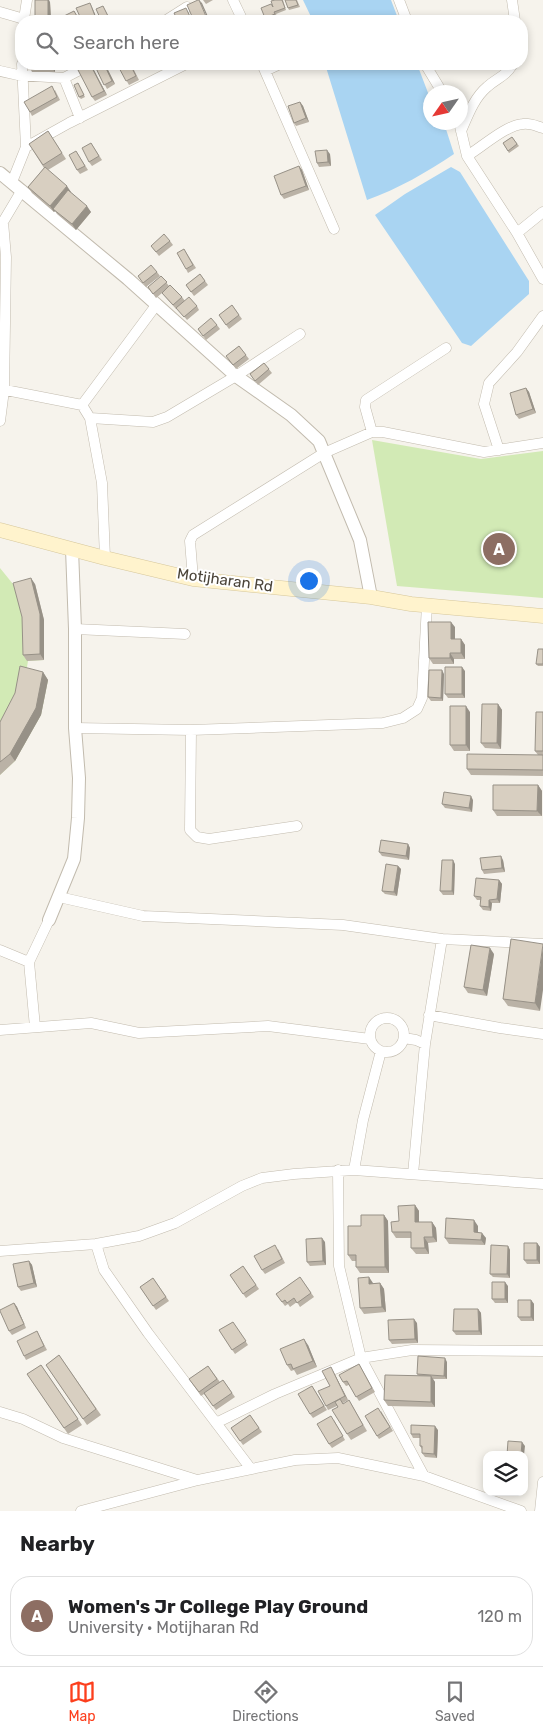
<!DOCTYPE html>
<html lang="en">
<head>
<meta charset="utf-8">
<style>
	body { margin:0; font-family:Rubik,sans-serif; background:#f2f2f2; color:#202124 }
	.controls { position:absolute; right:15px; bottom:15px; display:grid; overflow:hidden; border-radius:10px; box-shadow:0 2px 8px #0003 }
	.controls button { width:45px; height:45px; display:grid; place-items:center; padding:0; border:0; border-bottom:1px solid #e0e0e0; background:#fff; color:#202124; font:25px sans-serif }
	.compass { position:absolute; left:423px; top:85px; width:45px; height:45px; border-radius:50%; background:#fff; box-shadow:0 2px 8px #0003; rotate:236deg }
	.you { position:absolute; left:308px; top:580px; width:18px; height:18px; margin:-12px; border:4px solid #fff; border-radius:50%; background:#1a73e8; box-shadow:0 0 0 8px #1a73e833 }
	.badge { display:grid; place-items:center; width:32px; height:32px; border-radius:50%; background:#fc3f1d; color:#fff; font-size:16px; font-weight:700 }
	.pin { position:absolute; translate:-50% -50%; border:2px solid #fff; box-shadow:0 1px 5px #0006 }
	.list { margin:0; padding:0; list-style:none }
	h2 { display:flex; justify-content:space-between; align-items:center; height:65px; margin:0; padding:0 20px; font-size:21px }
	h2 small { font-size:16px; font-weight:400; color:#757577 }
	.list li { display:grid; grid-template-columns:32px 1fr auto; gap:15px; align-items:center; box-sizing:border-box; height:80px; margin:0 10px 10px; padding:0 10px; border:1px solid #e0e0e0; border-radius:20px }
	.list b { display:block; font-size:19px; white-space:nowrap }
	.list p { margin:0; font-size:16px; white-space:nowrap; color:#757577 }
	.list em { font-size:16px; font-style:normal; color:#757577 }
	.icon { flex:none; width:28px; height:28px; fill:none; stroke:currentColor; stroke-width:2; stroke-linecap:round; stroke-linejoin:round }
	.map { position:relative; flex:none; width:543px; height:1511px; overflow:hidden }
	.search { position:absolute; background:#fff; box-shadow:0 2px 8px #0003; left:15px; right:15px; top:15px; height:55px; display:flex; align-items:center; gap:12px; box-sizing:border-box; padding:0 18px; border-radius:20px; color:#757577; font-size:19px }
	.sheet { height:155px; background:#fff }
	nav { display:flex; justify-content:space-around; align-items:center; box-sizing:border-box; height:70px; border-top:1px solid #e0e0e0; background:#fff; font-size:14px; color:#757577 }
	nav a { display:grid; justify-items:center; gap:2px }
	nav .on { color:#fc3f1d }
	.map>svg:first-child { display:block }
	.green { fill:#d2eab5 }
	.water { fill:#a9d4f2 }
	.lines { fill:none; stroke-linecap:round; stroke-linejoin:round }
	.minor-casing { stroke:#c2bbae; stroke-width:11 }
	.tertiary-casing { stroke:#c2bbae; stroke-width:14 }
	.secondary-casing { stroke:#d6c79b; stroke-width:15 }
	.minor { stroke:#fff; stroke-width:10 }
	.tertiary { stroke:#fff; stroke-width:12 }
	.secondary { stroke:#fff3cd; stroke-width:14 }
	.wall { fill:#bab2a6 }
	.shaded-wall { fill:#979187 }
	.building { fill:#d8cfc1; stroke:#979187 }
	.labels { text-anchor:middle; stroke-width:4; stroke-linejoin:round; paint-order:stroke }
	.street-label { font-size:15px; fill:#4b4439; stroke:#fff }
</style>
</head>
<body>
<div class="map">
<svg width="543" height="1511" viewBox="0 0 543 1511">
	<rect width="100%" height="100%" fill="#f6f3ec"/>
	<path class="green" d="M372,440l109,19 62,-8v147l-146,-12z
		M0,568l17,21 27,71 -16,1 -2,12 22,7 -7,35 -26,46 -15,14z"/>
	<path class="water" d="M303,0h88l8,21h-86z
		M325,64h92l13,34v24l14,1 10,31c-27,18 -56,35 -87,46z
		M451,167l9,5 69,109v13l-58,52 -9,-3 -87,-128 30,-21z"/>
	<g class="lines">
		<g class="minor-casing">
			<path id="minor" d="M233,0l10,21
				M399,0l8,21
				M512,0l3,21
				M0,12l24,7 -1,2
				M24,19l3,-19
				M165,21l22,-14
				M22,64l4,83
				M262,64l72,165
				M425,64l17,28
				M0,71l18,4 46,3 16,40
				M265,71l15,-7
				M64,78l27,-14
				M459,122l8,34 50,77 26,46
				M461,131c7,-16 13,-33 26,-44 11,-10 17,-9 26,-23
				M467,156c15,-9 39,-31 56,-32 7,-1 13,2 20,4
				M12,182l14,-35 43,-24 117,-59
				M517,233l26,-21
				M0,389l82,16
				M90,418l63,4 14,-5 69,-41 64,-42
				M0,421l4,-31 2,-133 -3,-35 19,-32
				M372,432l-7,-25 1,-7 80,-52
				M499,450l-15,-46 5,-21 28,-31 26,-36
				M105,558l-3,-75 -12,-65 -8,-13 75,-101
				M193,579l-3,-38 3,-6 131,-82 48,-21h11l101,20 59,-9
				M75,629l110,5
				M75,728l116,2 192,-7 20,-5 14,-9 5,-11 5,-93
				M191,730l-1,100 7,7 12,2 88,-13
				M59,897l84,19 200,9 99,14 101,5
				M0,950l29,12
				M429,1015l71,13 43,6
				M370 1035a17 17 0 1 1 34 0a17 17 0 1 1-34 0Z
				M35,1027l-6,-65 20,-42
				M0,1030l91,-7 48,10 129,-7 102,13
				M404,1038l12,2 9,4 -12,130
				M425,1044l17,-105
				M338,1170l1,96 22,92 63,118
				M354,1170l9,-50 18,-69
				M96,1244l8,26 44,63 103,136
				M0,1251l96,-7 43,-8 36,-13 67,-37 20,-8 32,-4 60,-4 189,14
				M0,1412l23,7 40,19 134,42
				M216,1423l59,-29 86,-36 51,-8 131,1
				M81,1511l117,-31 97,-20 43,-2 86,18 97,35
				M540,1511l3,-29"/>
		</g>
		<g class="tertiary-casing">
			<path id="tertiary" d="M0,173l128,106 108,97 55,39 28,26 41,99 11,57
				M49,920l25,-61 4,-41 1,-40 -4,-50v-99l-3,-80"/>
		</g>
		<g class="secondary-casing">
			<path id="secondary" d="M0,530l105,28 88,21 178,18 40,7 132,12"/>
		</g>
		<use href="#minor" class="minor"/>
		<use href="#tertiary" class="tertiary"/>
		<use href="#secondary" class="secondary"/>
	</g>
	<path class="wall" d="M203,0h10l-7,4z
		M275,0h8l3,10 -10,4 1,2 -10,4 -2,-2 8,-11z
		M285,0h12l3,7 -11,3z
		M50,2l1,18h-13l-3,-4z
		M103,6l6,12 -7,3 -1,-1z
		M74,11l6,9 -2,1h-11z
		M55,64v8h-23l-2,-4z
		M90,64l17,31 -12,6 -3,-4z
		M94,64h11l10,20 -8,5z
		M117,64h14l8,16 -10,5z
		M78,83l7,14 -4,2 -2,-2z
		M55,90l5,10 -28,16 -2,-4z
		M300,102l3,4 6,16 -13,4 -2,-3z
		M48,131l18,28 -18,11 43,42 -15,18 -19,-16 -2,-3 -1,1 -22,-19 -4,-6 16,-19 -15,-24z
		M512,137l7,9 -10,7 -6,-10z
		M91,143l11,17 -10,6 -3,-4z
		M76,151l12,19 -8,4 -3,-4z
		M330,154l1,12 -12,1 -2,-4z
		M299,166l3,4 7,20 -25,9 -3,-4z
		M170,241l3,4 -14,11 -8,-10z
		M184,249l12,19 -8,5 -2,-4z
		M157,272l3,4 -14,11 -8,-11z
		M200,274l8,11 -14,11 -8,-11z
		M161,276l8,10 13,11 3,4 12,5 2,4 -12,10 -10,-12 -1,1 -14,-16 -6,5 -8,-11z
		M232,305l10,14 -13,10 -10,-14z
		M217,325l3,4 -14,11 -8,-11z
		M239,346l10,13 -13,10 -10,-13z
		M264,363l8,10 -14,12 -8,-11z
		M526,388l3,4 7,21 -17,6 -3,-4z
		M35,584l9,36v40l-17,1 -4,-6z
		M455,627v12h6l4,6v14h-11v5h-21l-4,-6z
		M543,649v17h-5l-2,-2z
		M465,671v27h-17l-3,-4z
		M43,672l5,8 -7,35 -26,46 -15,14v-53z
		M444,674l-1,27h-12l-3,-4z
		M498,704l4,6 -1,39 -16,-1 -4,-5z
		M470,712v39h-16l-4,-6z
		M543,712v64l-72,-1 -4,-6 71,-14 -3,-4z
		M538,785l4,6v25h-45l-4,-6z
		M473,800l-1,12 -27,-4 -3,-4z
		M408,844l2,4 -1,12 -27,-4 -3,-4z
		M503,860l2,12 -21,2 -2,-4z
		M455,864l-1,31h-11l-3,-4z
		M398,866l3,3 -4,27 -12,-2 -3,-3z
		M499,880l3,4 -2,19h-8l-1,8 -8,-1 -3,-4 1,-6h-4l-3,-4z
		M511,939l29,72 -32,-5 -5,-7z
		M494,954l-7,42 -19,-3 -4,-6z
		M415,1205l4,6v11h13l4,6 1,14 -9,1 1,11h-13l-5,-6v-10h-15l-4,-6 7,-11z
		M384,1215l4,6 1,52h-29l-4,-6v-6h-4l-4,-6z
		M478,1226v6l8,6 -1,7 -36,-1 -4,-6z
		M325,1242l1,23 -16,1 -3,-4z
		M537,1243l3,4v17h-13l-3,-4z
		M508,1246l2,4v28l-17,-1 -3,-3z
		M278,1249l7,14 -20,11 -3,-4z
		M29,1261l3,4 5,22 -16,4 -3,-4z
		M243,1266l16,23 -13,9 -16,-23z
		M300,1277l14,20 -14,10 -3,-5 -7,5 -2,-3 -3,2 -9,-12z
		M153,1278l16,23 -13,9 -16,-23z
		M373,1283h7l4,6 2,23 -22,2 -4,-6z
		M508,1286v17h-13l-3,-4z
		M531,1300l3,4v17h-13l-3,-4z
		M14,1303l3,4 9,21 -14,7 -3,-4z
		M478,1309l3,4 1,22h-26l-3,-4z
		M233,1322l15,23 -13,9 -16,-24z
		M417,1323l1,20 -26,1 -3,-4z
		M37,1331l10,19 -21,10 -2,-4z
		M308,1345l9,22 -20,8 -3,-5 -3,1 -4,-6z
		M59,1355l42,60 -14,10 -41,-60z
		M447,1362v17h-14l2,3v25l-47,-1 -4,-6 35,-24 -2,-2z
		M359,1364l16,28 -16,9 -10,-16 -3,1 -3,-4z
		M41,1365l41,60 -14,9 -41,-60z
		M208,1366l12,16 3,-2 12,17 -19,13 -12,-16 -3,2 -12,-17z
		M333,1371l15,29 -5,3v1l6,-4 18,31 -16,9 -4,-6 -10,-28 -9,4 -2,-4z
		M312,1386l15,24 -14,8 -3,-4z
		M381,1411l12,20 -14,8 -2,-3z
		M250,1415l12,17 -19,13 -12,-17z
		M334,1420l11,20 -13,8 -3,-4z
		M438,1430l-1,28 -12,-1 -3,-4v-4l-2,-3v-8h-7l-2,-4z"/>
	<path class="shaded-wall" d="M48,0h1l1,2 1,18 -3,-4z
		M199,0l3,3 8,18h-1z
		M90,3l2,4 6,14h-1z
		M52,64h3v8l-3,-4z
		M90,64l3,4 14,27 -3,-4z
		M104,64h1l10,20 -3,-3z
		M300,102l3,4 6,16 -3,-4z
		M327,150l3,4 1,12 -3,-4z
		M299,166l3,4 7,20 -3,-4z
		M67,186l4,6 -16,19 -2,-2 2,2 -1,1 -4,-6z
		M87,206l4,6 -15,18 -4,-6z
		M526,388l3,4 7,21 -3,-4z
		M31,578l4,6 9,36v40l-4,-6z
		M451,622l4,5v18l-4,-6z
		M461,639l4,6v14l-4,-6z
		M450,653l4,6v5l-4,-6z
		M462,667l3,4v27l-3,-4z
		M442,670l2,4 -1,27 -2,-3z
		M43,672l5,8 -7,35 -26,46 -5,-7z
		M498,704l4,6 -1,39 -4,-6z
		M466,706l4,6v39l-4,-6z
		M538,785l4,6v25l-5,-5z
		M471,796l2,4 -1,12 -3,-4z
		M408,844l2,4 -1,12 -3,-4z
		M501,856l2,4 2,12 -3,-4z
		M453,860l2,4 -1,31 -2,-4z
		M398,866l3,3 -4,27 -3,-4z
		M499,880l3,4 -2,19 -3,-4z
		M489,900l3,3 -1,8 -2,-4z
		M543,946v44l-3,21 -5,-8z
		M490,948l4,6 -7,42 -4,-6z
		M415,1205l4,6v17l-4,-6z
		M384,1215l4,6 1,52 -4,-6z
		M474,1220l4,6v12l-4,-6z
		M432,1222l4,6 1,14 -4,-5z
		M482,1233l4,5 -1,7 -4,-5z
		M424,1237l4,6 1,11 -4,-6z
		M322,1238l3,4 1,23 -3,-4z
		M537,1243l3,4v17l-3,-4z
		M508,1246l2,4v28l-3,-4z
		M29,1261l3,4 5,22 -3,-4z
		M369,1277l4,6v7l-4,-6z
		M505,1282l3,4v17l-3,-4z
		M380,1283l4,6 2,23 -4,-5z
		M531,1300l3,4v17l-3,-4z
		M14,1303l3,4 9,21 -2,-4z
		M478,1309l3,4 1,22 -3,-4z
		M414,1319l3,4 1,20 -3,-4z
		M304,1339l4,6 9,22 -4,-6z
		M445,1358l2,4v17l-3,-3z
		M331,1367l2,4 15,29 -3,-4z
		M431,1376l4,6v25l-4,-5z
		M435,1426l3,4 -1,28 -3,-4z
		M522,1442l3,4 -1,9h-3z"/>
	<path class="building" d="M35,0h13v16h-13z
		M198,0h1l9,21h-14l-7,-16z
		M275,0h7l3,8 -11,4 1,2 -10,4 -4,-10 10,-4 2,3 -2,-6z
		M285,0h11l2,5 -10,3z
		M90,3l7,18h-15l-6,-13z
		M103,6l5,10 -7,4 -5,-11z
		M186,8l6,13h-14l-4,-8z
		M74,11l4,7 -5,3h-6l-3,-5z
		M173,16l2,5h-14z
		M30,64h22v4h-22z
		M90,64l14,27 -12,6 -14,-27z
		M94,64h10l8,17 -8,4z
		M117,64h13l6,12 -10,5z
		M78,83l6,12 -5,2 -5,-12z
		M52,86l5,11 -27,15 -6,-10z
		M300,102l6,16 -12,5 -6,-17z
		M48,131l14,22 -19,12 -14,-21z
		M512,137l5,7 -9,7 -5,-8z
		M91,143l8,13 -10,6 -7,-14z
		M327,150l1,12 -11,1 -2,-12z
		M76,151l9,15 -8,4 -8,-15z
		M299,166l7,20 -25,9 -7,-19z
		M45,167l22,19 -17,20 -22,-19z
		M68,190l19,16 -15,18 -19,-15z
		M164,234l6,7 -14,11 -5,-6z
		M184,249l9,16 -7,4 -9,-16z
		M151,265l6,7 -14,11 -5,-7z
		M200,274l5,7 -14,11 -5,-7z
		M161,276l6,6 -14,12 -5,-7z
		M170,285l12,12 -9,8 -11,-12z
		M189,297l8,9 -13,11 -8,-9z
		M232,305l7,10 -13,10 -7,-10z
		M211,318l6,7 -14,11 -5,-7z
		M239,346l7,9 -13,10 -7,-9z
		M264,363l5,6 -14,12 -5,-7z
		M526,388l7,21 -17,6 -6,-22z
		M31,578l9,36v40l-17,1 -1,-38 -9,-34z
		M428,622h23v17h10v14h-11v5h-21z
		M538,649h5v15h-7z
		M20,666l23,6 -7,36 -26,46 -10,8v-40l15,-29z
		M445,667h17v27h-17z
		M429,670h13l-1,28 -13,-1z
		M482,704h16l-1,39h-16z
		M450,706h16v39h-16z
		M536,712h7v39h-8z
		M467,754l76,1v15l-76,-1z
		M493,785h45l-1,26 -44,-1z
		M444,792l27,4 -2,12 -27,-4z
		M381,840l27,4 -2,12 -27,-4z
		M501,856l1,12 -20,2 -2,-12z
		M442,860h11l-1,31h-12z
		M386,864l12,2 -4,26 -12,-1z
		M476,878l23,2 -2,19 -8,1v7l-9,-1 1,-9 -7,-1z
		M511,939l32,5 -8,59 -32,-4z
		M471,945l19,3 -7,42 -19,-3z
		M415,1205v17h17l1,15h-9l1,11h-14v-16h-19l-1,-10 8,-1 -1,-15z
		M361,1215h23l1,52h-29v-12h-8v-29h13z
		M446,1218l28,2v12l8,1 -1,7 -36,-2z
		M322,1238l1,23 -16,1 -1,-23z
		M524,1243h13v17h-13z
		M275,1245l7,14 -20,11 -8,-14z
		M491,1245l17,1 -1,28h-17z
		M29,1261l5,22 -16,4 -5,-23z
		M243,1266l13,19 -13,9 -13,-19z
		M300,1277l11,16 -14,10 -3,-5 -7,5 -2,-3 -3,2 -6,-8z
		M369,1277v7l11,-1 2,24 -22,1 -2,-30z
		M153,1278l13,19 -13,9 -13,-19z
		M492,1282h13v17h-13z
		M518,1300h13v17h-13z
		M14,1303l10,21 -15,7 -9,-20v-1z
		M454,1309h24l1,22h-26z
		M414,1319l1,20 -26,1 -1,-20z
		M233,1322l13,19 -14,9 -13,-20z
		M37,1331l7,15 -20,10 -7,-15z
		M304,1339l9,22 -20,8 -2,-5 -4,1 -7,-16z
		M59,1355l37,54 -13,10 -37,-54z
		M418,1356l27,2 -1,18 -27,-2z
		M359,1364l13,24 -16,9 -9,-16 -4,1 -4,-7z
		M41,1365l37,54 -14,9 -37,-54z
		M208,1366l9,13 -18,13 -10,-13z
		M331,1367l14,29 -19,10 -8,-15 12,-5 -8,-15z
		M385,1375l46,1v26l-47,-2z
		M223,1380l9,13 -19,13 -9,-13z
		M312,1386l12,20 -14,8 -12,-20z
		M340,1399l3,5 6,-4 14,25 -16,9 -15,-24 6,-3 -3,-5z
		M378,1408l12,19 -13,9 -12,-20z
		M250,1415l9,13 -19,13 -9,-13z
		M331,1416l12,20 -14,8 -12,-20z
		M411,1425l24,1 -1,28 -12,-1v-7h-2v-12h-9z
		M508,1441l14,1 -1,13h-14z"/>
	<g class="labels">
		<g class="street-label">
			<text transform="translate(225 580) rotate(8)" y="5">Motijharan Rd</text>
		</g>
	</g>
</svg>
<div class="controls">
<button><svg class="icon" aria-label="layers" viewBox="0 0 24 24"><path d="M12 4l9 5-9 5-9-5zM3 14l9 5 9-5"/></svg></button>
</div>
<svg class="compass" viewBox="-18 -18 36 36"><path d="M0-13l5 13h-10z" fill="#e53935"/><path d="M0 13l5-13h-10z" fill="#757577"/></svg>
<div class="you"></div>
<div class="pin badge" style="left:499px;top:549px;background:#8d6e63">A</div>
<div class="search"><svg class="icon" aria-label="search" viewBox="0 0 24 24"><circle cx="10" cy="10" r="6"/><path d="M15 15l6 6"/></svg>Search here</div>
</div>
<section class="sheet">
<h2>Nearby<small></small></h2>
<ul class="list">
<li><span class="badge" style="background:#8d6e63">A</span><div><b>Women's Jr College Play Ground</b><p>University · Motijharan Rd</p></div><em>120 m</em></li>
</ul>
</section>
<nav>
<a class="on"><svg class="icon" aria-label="map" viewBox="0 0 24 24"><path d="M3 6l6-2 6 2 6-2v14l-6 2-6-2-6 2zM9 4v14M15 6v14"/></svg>Map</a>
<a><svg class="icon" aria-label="directions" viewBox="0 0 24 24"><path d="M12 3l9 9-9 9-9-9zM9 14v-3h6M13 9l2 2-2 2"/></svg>Directions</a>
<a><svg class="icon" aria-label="saved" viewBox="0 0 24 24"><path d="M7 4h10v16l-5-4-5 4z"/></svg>Saved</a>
</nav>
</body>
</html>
